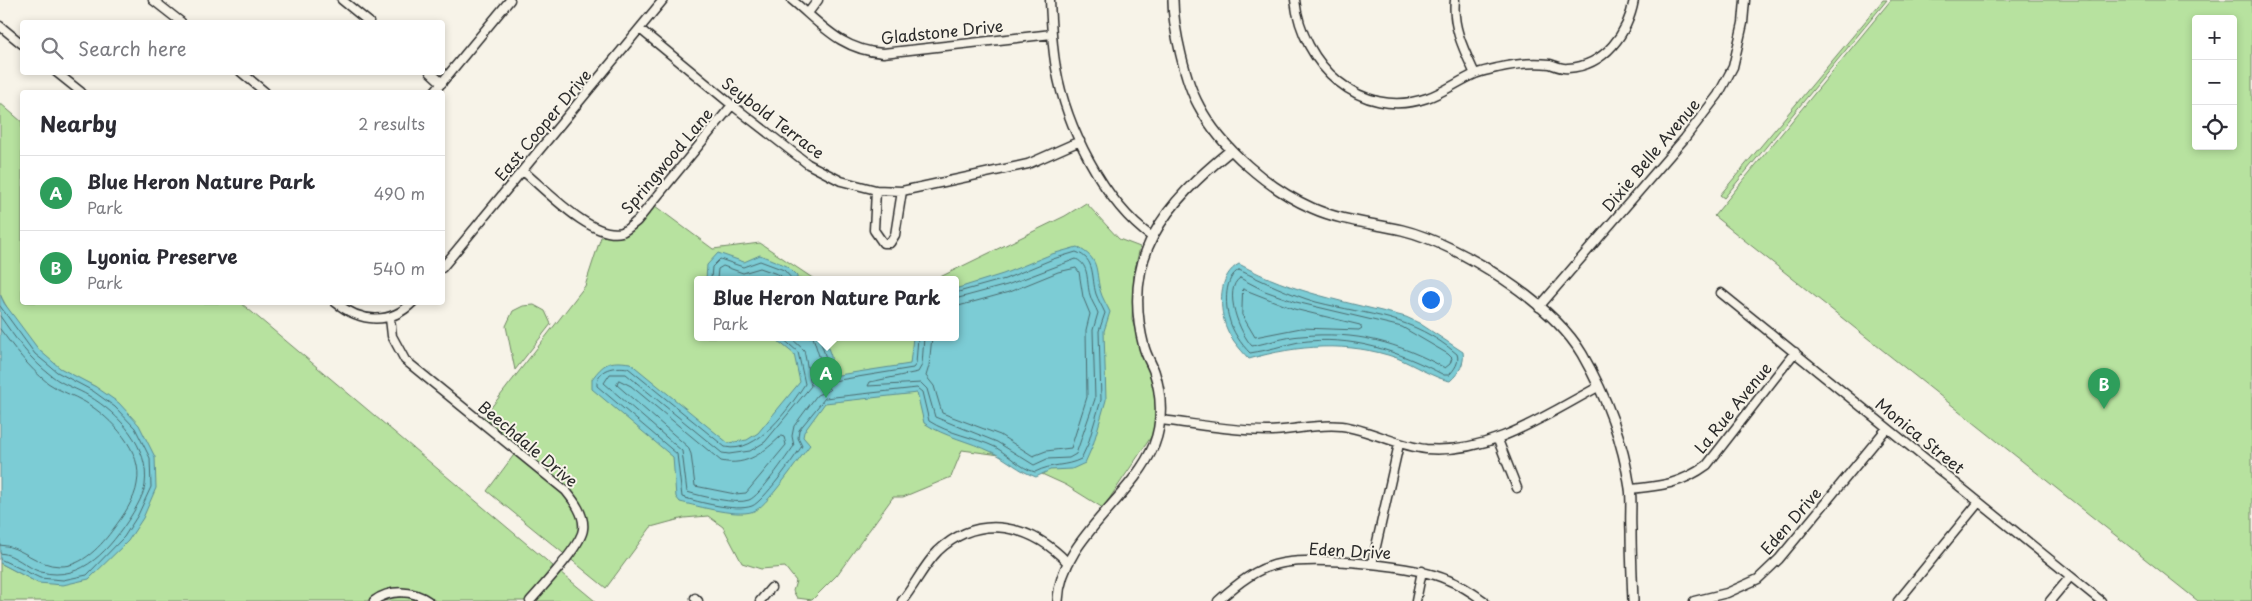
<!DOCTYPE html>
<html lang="en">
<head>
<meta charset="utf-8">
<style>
	body { margin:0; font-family:"Playpen Sans",sans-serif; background:#f2f2f3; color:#2b2b33 }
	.controls { position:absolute; right:15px; top:15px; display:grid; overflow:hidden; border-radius:5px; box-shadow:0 2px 8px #0003 }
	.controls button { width:45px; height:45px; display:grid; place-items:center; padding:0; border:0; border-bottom:1px solid #e1e1e2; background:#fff; color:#2b2b33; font:25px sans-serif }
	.you { position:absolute; left:1430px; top:299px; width:18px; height:18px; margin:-12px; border:4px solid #fff; border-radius:50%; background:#1a73e8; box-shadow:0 0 0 8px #1a73e833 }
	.badge { display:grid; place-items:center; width:32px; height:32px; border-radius:50%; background:#0b8043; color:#fff; font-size:16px; font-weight:700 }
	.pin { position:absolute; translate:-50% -41px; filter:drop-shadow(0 1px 2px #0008) }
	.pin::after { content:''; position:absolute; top:26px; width:18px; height:15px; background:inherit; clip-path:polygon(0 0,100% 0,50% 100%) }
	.popup { position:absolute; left:694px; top:276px; width:265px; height:65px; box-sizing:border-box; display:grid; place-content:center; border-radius:5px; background:#fff; filter:drop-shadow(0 1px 4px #0005); font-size:16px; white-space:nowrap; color:#7c7c81 }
	.popup b { font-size:19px; color:#2b2b33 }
	.popup::after { content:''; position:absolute; left:50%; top:100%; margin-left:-10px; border:10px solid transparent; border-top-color:#fff }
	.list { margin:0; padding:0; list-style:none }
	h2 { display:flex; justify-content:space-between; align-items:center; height:65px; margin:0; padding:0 20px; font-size:21px }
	h2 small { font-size:16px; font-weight:400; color:#7c7c81 }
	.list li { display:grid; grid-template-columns:32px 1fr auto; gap:15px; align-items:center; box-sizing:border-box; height:75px; padding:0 20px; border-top:1px solid #e1e1e2 }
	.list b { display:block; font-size:19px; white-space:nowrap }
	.list p { margin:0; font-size:16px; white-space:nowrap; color:#7c7c81 }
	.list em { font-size:16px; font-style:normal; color:#7c7c81 }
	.icon { flex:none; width:28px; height:28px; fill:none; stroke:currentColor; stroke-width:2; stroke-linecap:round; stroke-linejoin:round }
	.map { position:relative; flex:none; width:2252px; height:601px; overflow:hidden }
	.search { position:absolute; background:#fff; box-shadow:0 2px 8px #0003; left:20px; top:20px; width:425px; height:55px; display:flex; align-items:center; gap:12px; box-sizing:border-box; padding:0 18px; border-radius:5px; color:#7c7c81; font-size:19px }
	.panel { position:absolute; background:#fff; box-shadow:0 2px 8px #0003; left:20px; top:90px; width:425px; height:215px; border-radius:5px }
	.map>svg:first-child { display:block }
	.green { fill:#b7e29f; stroke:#718665; fill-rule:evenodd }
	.water { fill:#7cccd5; stroke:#5c8c91 }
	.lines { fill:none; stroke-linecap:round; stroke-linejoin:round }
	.shore { stroke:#4b6b6f; stroke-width:1 }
	.minor-casing { stroke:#2b2b2b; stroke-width:11 }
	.tertiary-casing { stroke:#2b2b2b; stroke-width:12 }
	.minor { stroke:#f7f3e8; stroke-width:8 }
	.tertiary { stroke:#f7f3e8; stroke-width:9 }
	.labels { text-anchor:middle; stroke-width:4; stroke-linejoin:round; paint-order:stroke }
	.street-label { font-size:16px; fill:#2b2b2b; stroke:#f7f3e8 }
</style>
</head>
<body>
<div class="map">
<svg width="2252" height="601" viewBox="0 0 2252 601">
	<rect width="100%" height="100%" fill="#f7f3e8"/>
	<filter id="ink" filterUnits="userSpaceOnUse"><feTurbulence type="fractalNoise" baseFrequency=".02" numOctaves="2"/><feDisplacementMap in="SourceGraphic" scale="10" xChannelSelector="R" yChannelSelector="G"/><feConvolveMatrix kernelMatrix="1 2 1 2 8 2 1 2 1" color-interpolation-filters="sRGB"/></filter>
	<g filter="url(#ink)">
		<path class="green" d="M1883,0h4l-163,198 -4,-3z
			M1891,0h361v601h-54l-484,-385zM2196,19h37v127h-37z
			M0,103l22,19v180l219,1 312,263 -28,35h-89c-22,-17 -47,-17 -69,0h-367v-38l38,20 58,-196c-12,-6 -24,-11 -35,-18 -23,-15 -50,-51 -61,-75z
			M651,203l62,46 47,-6 54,36h-117v58h258v-58h-19l129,-63 21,-13 33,36 21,8 -6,26 -2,47 21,63 3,30 -3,21 -50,74 -37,-23 -66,-30 -38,-5 -11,27 -48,20h-10l-56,78 -25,25 -15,-2 -4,-7 3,-10 -11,-14 -24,2 -19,-6 -19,-36 -15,-11 -24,2 -33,9 -45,61 -119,-97 32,-43 -36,-30 102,-132 16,-49 24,-4z
			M534,305l11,6 6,13 -36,46 -9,-44 7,-15 10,-5z
			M560,572l35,29h-59z
			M407,597l11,4h-35l9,-3z"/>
		<path class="water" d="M1077,247c23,12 18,21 23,43 2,8 7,15 10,22l-6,19 2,69 -13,45 -8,18 -13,6 -22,1 -14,7c-17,-6 -29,-18 -44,-25 -23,-11 -47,-15 -68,-29l-7,-30 -92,10 -21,29 -1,5 7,8c-11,14 -41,58 -54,65 -15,9 -58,-4 -76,-8l-4,-5 -3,-40 -81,-68v-10c12,-16 17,-19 38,-16l98,80 19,-3 11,-7 42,-51 -6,-28 -21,-17h51l7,19 1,20 78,-12 3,-27h42v-48l48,-15 49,-20z
			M718,253l26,9 16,-7 27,11 10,10v3h-91l1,-14z
			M1239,264c54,29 108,38 167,53l13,6 44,29c2,11 -4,21 -13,29 -14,-2 -38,-17 -53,-23 -48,-17 -100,-13 -148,1 -10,-11 -22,-24 -25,-39 -5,-19 -4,-46 15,-56z
			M0,294l4,9 35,47 21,18 36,19 23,16 20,22 16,32 1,31 -13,30 -15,23 -39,38 -26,6 -25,-2 -38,-20z"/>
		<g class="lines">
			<path class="shore" d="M1239,270c26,12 50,24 77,32 55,14 95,13 141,52 3,8 -3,16 -8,21h-5c-46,-24 -92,-40 -145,-33 -16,3 -33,9 -49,11 -9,-9 -18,-22 -21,-35 -4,-13 -5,-41 10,-48z
				M1240,278l25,13 31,11 106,25 46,27 4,4 -2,6 -5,4c-48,-26 -89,-37 -144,-32 -16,1 -33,7 -49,10 -12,-12 -30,-57 -12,-68z
				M711,279l1,-12 8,-8 23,8 17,-6 24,9 8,9
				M717,279l1,-10 5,-3 20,7 17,-5 20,7 4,4
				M1243,289l51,20 66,16 2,3 -3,2 -58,-2 -46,9 -13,-22z
				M0,306l35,48 22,18 36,19 22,16 20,21 15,30 1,29 -13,28 -14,22 -37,38 -24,5 -23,-2 -40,-19
				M0,316c16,23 30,44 52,60 11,9 26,13 37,20 30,18 61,51 56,89 -1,9 -9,23 -14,31 -20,31 -48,67 -90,56 -14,-4 -26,-18 -41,-19
				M0,329c15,20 28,38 48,54 11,8 25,12 37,19 26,16 59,49 52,82 -2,15 -14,32 -23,44 -12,17 -32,39 -54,38 -23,0 -39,-20 -60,-21
				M781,337l17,15 7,32c-15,23 -48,71 -80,63l-97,-79c-13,-2 -32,0 -31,18l80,68 5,43c16,5 54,15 70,9 11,-4 42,-48 50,-60l-4,-8 1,-8 26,-32 92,-10 5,4 7,29c20,13 45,16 66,26 14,8 25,21 40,25 18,-9 30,-5 46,-13l7,-15 13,-44 -2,-69 6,-18c-3,-7 -7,-13 -9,-19 -5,-17 0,-35 -20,-42l-23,7 -48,20 -50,14
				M790,337l14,13 7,36 -46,56 -15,9 -21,3 -7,-1 -96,-79h-16l-6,9 78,68 5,41c14,4 49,13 62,8 11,-4 37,-43 45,-54l-2,-10 2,-10 23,-31 13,-5 -9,-11 -1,-20 -7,-22
				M819,337l7,21 1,19 6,4 80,-13 3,-4 2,-27
				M924,337l-2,28 -4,7 -48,10 -2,4 53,-3 6,6 8,28 62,25 37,23 13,-6 22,-1 7,-4 19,-55 -2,-69 5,-17c-2,-6 -7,-12 -8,-18 -4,-13 0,-30 -14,-36l-69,26 -52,14
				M932,337l-3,29 -3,10 8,10 8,27 58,22 33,21 13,-5 25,-3 16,-51 -1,-67 4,-16 -7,-17 -4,-25 -3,-4 -18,4 -49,20 -54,15
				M619,380l12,6 90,75c26,6 44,-10 60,-25l3,1 2,8 -40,48 -11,1 -40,-8 -4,-32 -3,-7 -71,-62z"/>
			<g class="minor-casing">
				<path id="minor" d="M153,0l28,22
					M342,0l27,22
					M792,0c30,25 49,50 91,53l169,-19
					M1050,0c1,23 2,46 6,68 10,58 48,135 96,169
					M1295,0c7,64 65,121 132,98 17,-6 32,-17 48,-24 7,-3 15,-4 22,-6 17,-4 36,-6 53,-4 6,2 12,5 18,4 37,-2 60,-35 66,-68
					M1455,0c-3,27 9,50 20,74
					M808,13l10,-13
					M0,26l22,18
					M640,29l92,76 76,59 33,17 35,9 26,1 126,-27 52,-23
					M56,72l25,20
					M241,72l24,20
					M430,72l12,11
					M434,92l76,-92
					M523,171c22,18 69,69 99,61 5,-2 11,-8 15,-11l95,-116
					M876,190l-2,40 9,13h7l5,-8 7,-44
					M442,268l221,-268
					M1721,293l380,308
					M335,302c26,21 55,23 78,0
					M1539,307l146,-169 33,-43 15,-28 10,-44 2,-23
					M390,318l2,18 13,24 161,131c8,10 19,24 17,38 -1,16 -41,58 -53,72
					M1161,420c35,4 70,11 106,11 25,0 49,-8 75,-5 29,4 55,20 84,23 64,5 118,-33 172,-62
					M1498,440l19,48
					M1630,489c31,-3 51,-5 77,-24l88,-113
					M1372,564l27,-120
					M695,598l3,3
					M374,601c16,-12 39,-11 54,0
					M760,601l11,-13
					M902,601c13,-16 22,-36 36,-50 42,-39 94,-26 130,12
					M1218,601c19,-17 39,-34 65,-38 36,-6 132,2 165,17 13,5 25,13 36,21
					M1416,601l6,-30
					M1694,601l33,-8 31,-14 21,-20 108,-131
					M1898,601l81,-99
					M2050,601l20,-24"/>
			</g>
			<g class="tertiary-casing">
				<path id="tertiary" d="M1173,0c0,28 12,81 26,106 22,42 70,83 113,102 29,13 59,15 90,22 57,14 150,73 180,124 23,40 41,87 48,134 2,13 0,28 1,42 0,23 1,47 2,71
					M1058,601c2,-62 73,-101 96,-156 9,-23 8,-50 0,-74 -3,-8 -8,-16 -10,-24 -24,-91 21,-143 87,-197"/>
			</g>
			<use href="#minor" class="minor"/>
			<use href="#tertiary" class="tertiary"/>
		</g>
	</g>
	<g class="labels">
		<g class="street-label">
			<text transform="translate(942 32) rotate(-6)" y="6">Gladstone Drive</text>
			<text transform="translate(773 118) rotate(37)" y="6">Seybold Terrace</text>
			<text transform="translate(543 125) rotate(-50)" y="6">East Cooper Drive</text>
			<text transform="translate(1651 155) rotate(-50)" y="6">Dixie Belle Avenue</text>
			<text transform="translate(667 161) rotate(-50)" y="6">Springwood Lane</text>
			<text transform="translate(1733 408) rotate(-51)" y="6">La Rue Avenue</text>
			<text transform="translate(1920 436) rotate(39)" y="6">Monica Street</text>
			<text transform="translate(528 444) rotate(40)" y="6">Beechdale Drive</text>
			<text transform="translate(1791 521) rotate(-49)" y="6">Eden Drive</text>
			<text transform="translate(1350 551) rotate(3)" y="6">Eden Drive</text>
		</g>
	</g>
</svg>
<div class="controls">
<button>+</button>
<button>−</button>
<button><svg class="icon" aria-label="locate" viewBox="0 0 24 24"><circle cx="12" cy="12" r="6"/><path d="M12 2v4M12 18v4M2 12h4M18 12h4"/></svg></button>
</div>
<div class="you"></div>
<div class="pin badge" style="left:826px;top:398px;background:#2e9e5b">A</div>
<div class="popup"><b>Blue Heron Nature Park</b>Park</div>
<div class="pin badge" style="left:2104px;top:409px;background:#2e9e5b">B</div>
<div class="search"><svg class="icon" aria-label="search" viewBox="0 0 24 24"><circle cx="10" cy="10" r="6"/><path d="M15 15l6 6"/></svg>Search here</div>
<section class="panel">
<h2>Nearby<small>2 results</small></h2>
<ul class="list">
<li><span class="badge" style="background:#2e9e5b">A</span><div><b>Blue Heron Nature Park</b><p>Park</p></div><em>490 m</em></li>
<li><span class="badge" style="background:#2e9e5b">B</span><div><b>Lyonia Preserve</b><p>Park</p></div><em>540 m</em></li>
</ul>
</section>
</div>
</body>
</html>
